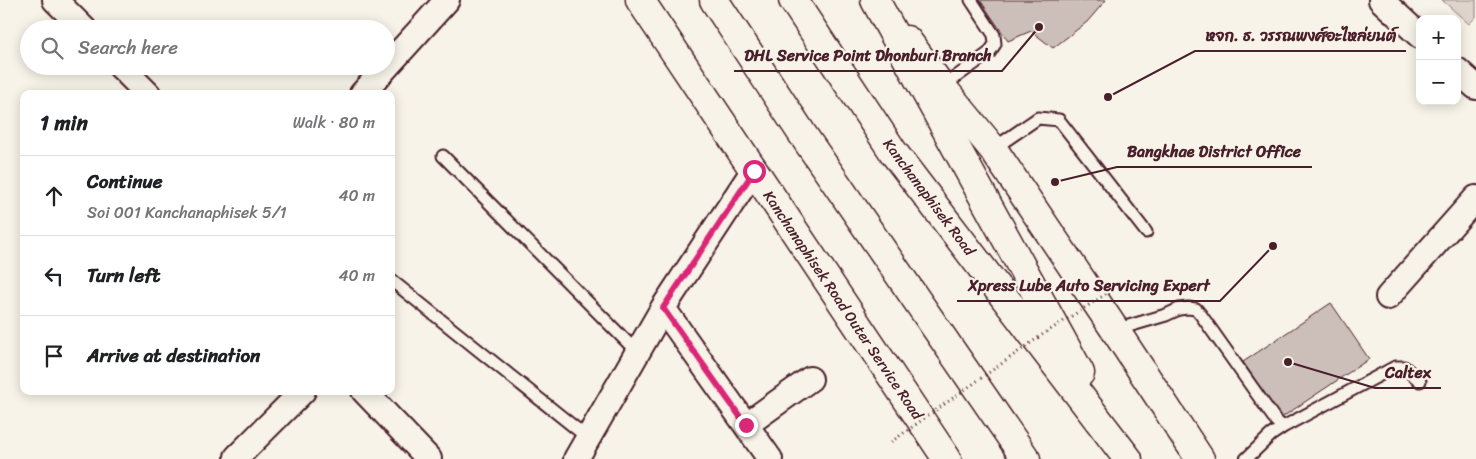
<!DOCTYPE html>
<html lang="en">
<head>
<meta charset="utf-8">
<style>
	body { margin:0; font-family:Sriracha,"Playpen Sans Thai",sans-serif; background:#f6f6f6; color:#202124 }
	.controls { position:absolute; right:15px; top:15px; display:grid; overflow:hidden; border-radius:10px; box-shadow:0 2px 12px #0003 }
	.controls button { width:45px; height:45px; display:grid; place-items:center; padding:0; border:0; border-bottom:1px solid #e0e0e0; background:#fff; color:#202124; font:25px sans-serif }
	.stop { position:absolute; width:15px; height:15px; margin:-11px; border:4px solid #db2777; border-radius:50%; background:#fff }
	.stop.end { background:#db2777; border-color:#fff; box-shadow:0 1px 5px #0008 }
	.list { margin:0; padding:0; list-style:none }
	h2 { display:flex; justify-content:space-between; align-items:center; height:65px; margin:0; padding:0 20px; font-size:21px }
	h2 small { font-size:16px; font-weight:400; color:#757577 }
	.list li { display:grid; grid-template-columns:32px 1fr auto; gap:15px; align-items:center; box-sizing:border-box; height:80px; padding:0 20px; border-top:1px solid #e0e0e0 }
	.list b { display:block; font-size:19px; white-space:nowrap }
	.list p { margin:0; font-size:16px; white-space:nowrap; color:#757577 }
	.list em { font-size:16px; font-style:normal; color:#757577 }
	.icon { flex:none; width:28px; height:28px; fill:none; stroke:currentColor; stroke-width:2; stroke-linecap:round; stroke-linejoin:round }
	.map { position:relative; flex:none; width:1476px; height:459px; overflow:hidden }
	.search { position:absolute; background:#fff; box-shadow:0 2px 12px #0003; left:20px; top:20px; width:375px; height:55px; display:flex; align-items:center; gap:12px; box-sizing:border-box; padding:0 18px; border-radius:28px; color:#757577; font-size:19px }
	.panel { position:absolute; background:#fff; box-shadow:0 2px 12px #0003; left:20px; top:90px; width:375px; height:305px; border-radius:10px }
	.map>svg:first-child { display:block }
	.green { fill:#ded4cc; stroke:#947a7c }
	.building { fill:#ccbfb9; stroke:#4a1f2b }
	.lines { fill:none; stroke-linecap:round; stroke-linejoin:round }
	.service-casing { stroke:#4a1f2b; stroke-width:15 }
	.minor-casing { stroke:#4a1f2b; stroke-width:28 }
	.secondary-casing { stroke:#4a1f2b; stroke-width:31 }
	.trunk-casing { stroke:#4a1f2b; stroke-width:31 }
	.service { stroke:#f7f3e8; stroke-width:11 }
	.minor { stroke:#f7f3e8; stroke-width:24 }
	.secondary { stroke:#f7f3e8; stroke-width:28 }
	.trunk { stroke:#f7f3e8; stroke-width:28 }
	.path-bridge { stroke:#4a1f2b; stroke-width:3; stroke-dasharray:1 4; stroke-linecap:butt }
	.route { stroke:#db2777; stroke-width:6 }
	.labels { text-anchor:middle; stroke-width:4.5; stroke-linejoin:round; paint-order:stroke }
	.street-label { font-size:15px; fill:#4a1f2b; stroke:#f7f3e8 }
	.leader { fill:none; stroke:#4a1f2b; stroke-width:2 }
	.callout-dot { fill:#4a1f2b; stroke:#f7f3e8; stroke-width:2 }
	.callout-label { font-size:16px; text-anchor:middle; font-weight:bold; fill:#4a1f2b; stroke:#f7f3e8; stroke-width:4.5; stroke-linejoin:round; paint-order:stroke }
</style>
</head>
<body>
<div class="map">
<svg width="1476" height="459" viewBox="0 0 1476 459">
	<rect width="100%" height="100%" fill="#f7f3e8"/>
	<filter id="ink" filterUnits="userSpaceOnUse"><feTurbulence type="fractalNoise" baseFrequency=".02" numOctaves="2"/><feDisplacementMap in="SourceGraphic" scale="10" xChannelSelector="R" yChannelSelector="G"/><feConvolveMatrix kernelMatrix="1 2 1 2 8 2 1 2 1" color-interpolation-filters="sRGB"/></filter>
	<g filter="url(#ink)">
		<path class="green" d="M1442,0h34v17l-7,7z"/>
		<path class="building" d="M980,0h126l-19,22 -34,26 -22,-17 -23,10z
			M1331,303l38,56 -88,59 -38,-56z"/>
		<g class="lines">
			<g class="service-casing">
				<path id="service" d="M942,87l47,-34 6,-9 -1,-9 -23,-35
					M993,149l45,-31 21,2 87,112
					M443,156l195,197
					M391,280l197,158
					M1115,330l51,-15 13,-6 9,-1 8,1 5,6 75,106 7,6 -12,8 -25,24
					M1283,427l112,-60h9l16,14"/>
			</g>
			<g class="minor-casing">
				<path id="minor" d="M55,0l29,29
					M1381,0l39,36
					M120,66l28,28
					M1457,70l19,17
					M362,94l85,-94
					M1388,297l88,-99
					M663,308l107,151
					M364,391l65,68
					M746,425l64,-46
					M237,457l66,-66
					M576,459l87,-151 90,-137"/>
			</g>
			<g class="secondary-casing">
				<path id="secondary" d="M640,0l307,459
					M907,40l35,47 51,62 122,181 85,129"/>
			</g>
			<g class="trunk-casing">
				<path id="trunk" d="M714,0l89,135 223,324
					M793,0l101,153 234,306
					M875,0l205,373"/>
			</g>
			<use href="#service" class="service"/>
			<use href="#minor" class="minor"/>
			<use href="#secondary" class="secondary"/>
			<use href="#trunk" class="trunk"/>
			<path class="path-bridge" d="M891,442l151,-107 64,-41"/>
		</g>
	</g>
	<g class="lines" filter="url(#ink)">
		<path class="route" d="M746,425l-83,-117 91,-137"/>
	</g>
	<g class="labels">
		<g class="street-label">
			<text transform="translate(929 197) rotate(53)" y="5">Kanchanaphisek Road</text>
			<text transform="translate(843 305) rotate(56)" y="5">Kanchanaphisek Road Outer Service Road</text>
		</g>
	</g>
	<path class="leader" d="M1108 97L1195 51H1406M1039 27L1002 71H734M1055 182L1117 167H1312M1273 246L1220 301H957M1288 362L1375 388H1441"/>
	<g class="callout-dot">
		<circle cx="1108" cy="97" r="5"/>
		<circle cx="1039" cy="27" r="5"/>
		<circle cx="1055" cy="182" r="5"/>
		<circle cx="1273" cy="246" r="5"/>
		<circle cx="1288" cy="362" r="5"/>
	</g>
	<g class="callout-label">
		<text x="1301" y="41">หจก. ธ. วรรณพงศ์อะไหล่ยนต์</text>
		<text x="868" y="61">DHL Service Point Dhonburi Branch</text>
		<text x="1214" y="157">Bangkhae District Office</text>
		<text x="1089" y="291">Xpress Lube Auto Servicing Expert</text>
		<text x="1408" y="378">Caltex</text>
	</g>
</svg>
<div class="controls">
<button>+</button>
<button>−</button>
</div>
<div class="stop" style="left:754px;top:171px"></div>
<div class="stop end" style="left:746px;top:425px"></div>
<div class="search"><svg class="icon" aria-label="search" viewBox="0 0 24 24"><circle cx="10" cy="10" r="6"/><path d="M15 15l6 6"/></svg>Search here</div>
<section class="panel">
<h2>1 min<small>Walk · 80 m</small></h2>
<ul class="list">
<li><svg class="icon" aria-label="ahead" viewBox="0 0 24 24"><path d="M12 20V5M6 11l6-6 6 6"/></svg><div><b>Continue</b><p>Soi 001 Kanchanaphisek 5/1</p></div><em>40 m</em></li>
<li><svg class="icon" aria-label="left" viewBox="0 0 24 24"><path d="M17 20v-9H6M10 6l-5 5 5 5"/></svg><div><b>Turn left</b></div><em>40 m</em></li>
<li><svg class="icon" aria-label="arrive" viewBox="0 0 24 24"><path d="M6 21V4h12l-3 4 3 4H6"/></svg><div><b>Arrive at destination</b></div></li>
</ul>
</section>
</div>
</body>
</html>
